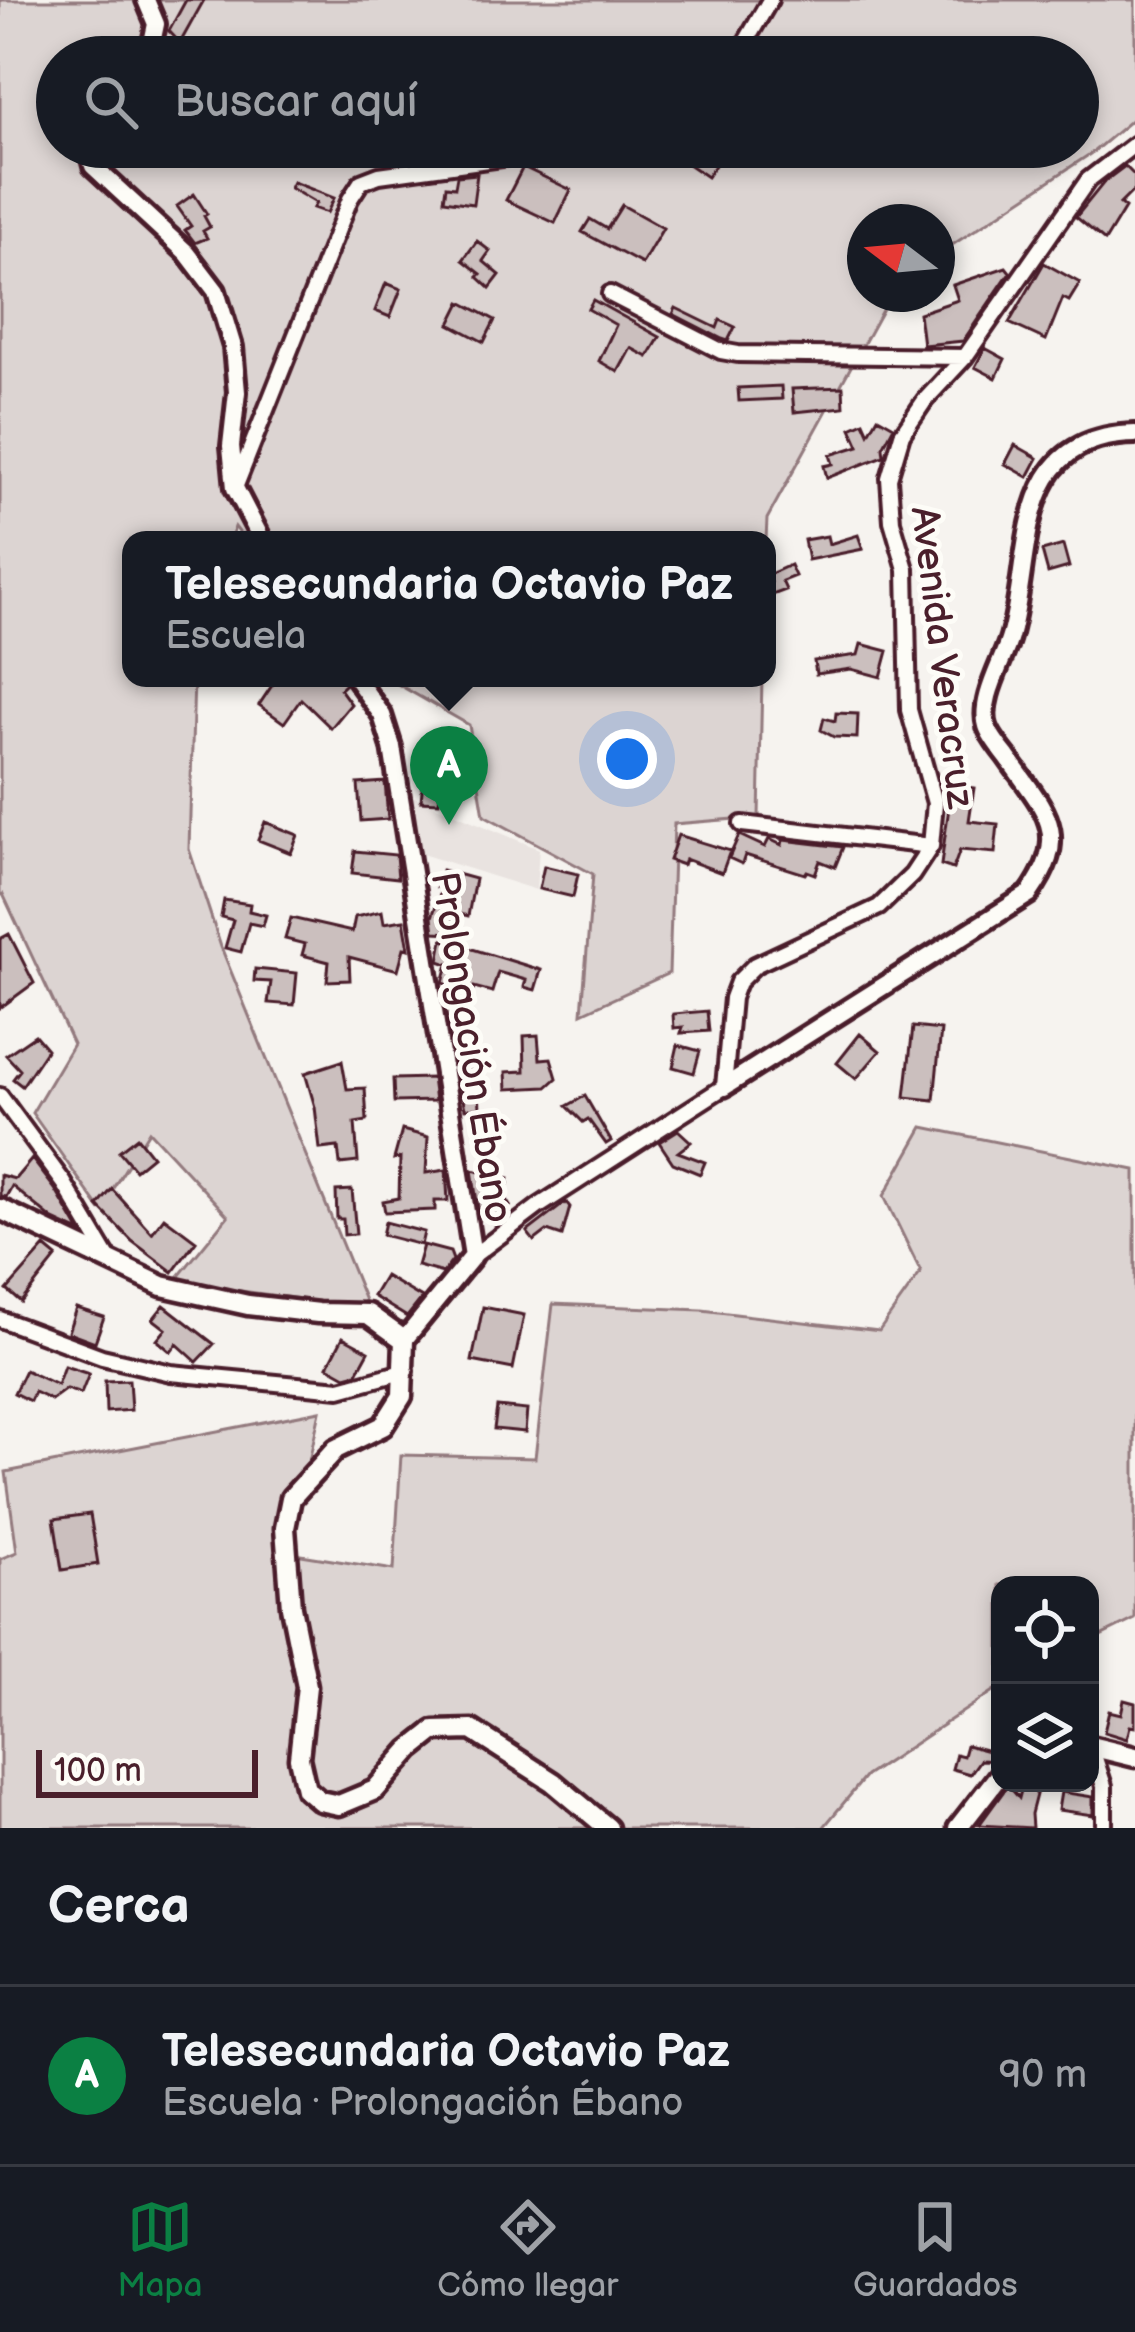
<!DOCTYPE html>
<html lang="es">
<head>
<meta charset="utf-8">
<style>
	body { margin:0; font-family:"Balsamiq Sans",sans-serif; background:#242831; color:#f1f3f6 }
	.controls { position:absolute; right:36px; bottom:36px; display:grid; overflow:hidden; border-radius:24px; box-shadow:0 6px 18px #0003 }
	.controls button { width:108px; height:108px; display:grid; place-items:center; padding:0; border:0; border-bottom:3px solid #363941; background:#171b24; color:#f1f3f6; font:60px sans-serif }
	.compass { position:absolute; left:847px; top:204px; width:108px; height:108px; border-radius:50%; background:#171b24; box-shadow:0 6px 18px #0003; rotate:286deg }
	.scale { position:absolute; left:36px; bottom:30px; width:222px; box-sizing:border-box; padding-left:12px; border:6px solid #4a1f2b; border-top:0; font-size:33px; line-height:42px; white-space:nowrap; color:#4a1f2b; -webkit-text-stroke:9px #fdfcf7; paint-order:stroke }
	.you { position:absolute; left:627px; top:759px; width:42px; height:42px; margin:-30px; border:9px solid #fff; border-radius:50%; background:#1a73e8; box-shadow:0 0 0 18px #1a73e833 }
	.badge { display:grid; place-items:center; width:78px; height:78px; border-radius:50%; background:#0b8043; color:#fff; font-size:39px; font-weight:700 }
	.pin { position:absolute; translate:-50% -99px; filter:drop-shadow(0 3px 6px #0008) }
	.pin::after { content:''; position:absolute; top:63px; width:42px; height:36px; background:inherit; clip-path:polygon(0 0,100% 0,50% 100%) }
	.popup { position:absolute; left:122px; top:531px; width:654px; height:156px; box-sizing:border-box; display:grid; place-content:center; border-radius:24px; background:#171b24; filter:drop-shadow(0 3px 9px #0005); font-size:39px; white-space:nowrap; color:#9ea1a6 }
	.popup b { font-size:45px; color:#f1f3f6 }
	.popup::after { content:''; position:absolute; left:50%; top:100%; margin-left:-24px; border:24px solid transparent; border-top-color:#171b24 }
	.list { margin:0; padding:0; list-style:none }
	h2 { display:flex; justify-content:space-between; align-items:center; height:156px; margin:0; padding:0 48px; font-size:51px }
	h2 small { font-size:39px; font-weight:400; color:#9ea1a6 }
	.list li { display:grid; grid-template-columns:78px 1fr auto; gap:36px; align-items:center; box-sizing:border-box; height:180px; padding:0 48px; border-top:3px solid #363941 }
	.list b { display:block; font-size:45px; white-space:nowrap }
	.list p { margin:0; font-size:39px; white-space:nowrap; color:#9ea1a6 }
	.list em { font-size:39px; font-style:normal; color:#9ea1a6 }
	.icon { flex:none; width:66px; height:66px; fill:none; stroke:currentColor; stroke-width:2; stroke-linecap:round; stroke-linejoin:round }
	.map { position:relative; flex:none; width:1135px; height:1828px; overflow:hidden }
	.search { position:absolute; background:#171b24; box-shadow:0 6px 18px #0003; left:36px; right:36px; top:36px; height:132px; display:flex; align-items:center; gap:30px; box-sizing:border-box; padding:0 42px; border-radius:66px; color:#9ea1a6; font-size:45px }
	.sheet { height:336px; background:#171b24 }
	nav { display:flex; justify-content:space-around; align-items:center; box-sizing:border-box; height:168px; border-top:3px solid #363941; background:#171b24; font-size:33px; color:#9ea1a6 }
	nav a { display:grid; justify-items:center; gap:6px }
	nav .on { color:#0b8043 }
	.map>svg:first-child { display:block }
	.built { fill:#e9e3e0 }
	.green { fill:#dcd4d2; stroke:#937a7e; stroke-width:3; fill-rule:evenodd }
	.building { fill:#cbbfbe; stroke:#4a1f2b; stroke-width:3 }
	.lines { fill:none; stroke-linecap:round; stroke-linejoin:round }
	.minor-casing { stroke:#4a1f2b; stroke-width:22 }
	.tertiary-casing { stroke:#4a1f2b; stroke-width:26 }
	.secondary-casing { stroke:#4a1f2b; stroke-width:27 }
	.minor { stroke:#fdfcf7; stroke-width:14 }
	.tertiary { stroke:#fdfcf7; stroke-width:16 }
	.secondary { stroke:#fdfcf7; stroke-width:18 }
	.labels { text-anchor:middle; stroke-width:10; stroke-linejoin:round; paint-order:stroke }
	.street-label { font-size:39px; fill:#4a1f2b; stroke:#fdfcf7 }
</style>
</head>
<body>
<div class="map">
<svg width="1135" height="1828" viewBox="0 0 1135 1828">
	<rect width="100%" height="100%" fill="#f6f3ef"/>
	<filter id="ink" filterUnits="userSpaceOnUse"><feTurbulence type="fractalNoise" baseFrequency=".00833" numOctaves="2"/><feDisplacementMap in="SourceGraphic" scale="24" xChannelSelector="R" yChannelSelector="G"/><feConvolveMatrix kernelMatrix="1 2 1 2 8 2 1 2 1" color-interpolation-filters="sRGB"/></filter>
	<g filter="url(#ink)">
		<path class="built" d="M412,796l127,53 -3,41 -114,-36z"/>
		<path class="green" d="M0,0h1135v117l-42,35 -156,103v-33h-72v72h26l-124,225 -1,21h-521l-10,-13 -5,13h-99v138h63l-5,171 32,98 147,361 -194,-26 54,-66 -79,-85 -49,78 -68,-96 41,-69 -70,-150 -3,1zM57,57h1021v90h-1021z
			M387,678h375l-3,139 -85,7 -5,149 -87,40 11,-139 -109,-59 -15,-90z
			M923,1127l212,43v449l-45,22v-56h-90v102l-134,89 -43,52h-823v-269l17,-7 -11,-80 314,-61 -31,142 105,17 7,-115 134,3 18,-154 149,6 177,21 42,-59 -37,-76z"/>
		<path class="building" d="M186,0h18l-24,43 -11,-12z
			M663,147h47l12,8 -15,22z
			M1125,166l10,10v13l-15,15 5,4 -20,33 -29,-24 29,-36z
			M523,167l48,23 -16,33 -49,-23z
			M477,174l-4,30 -29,-4 2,-14 9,1 2,-11z
			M293,182l41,16 -7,15 -14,-5 3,-5 -26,-15z
			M194,194l13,20 -3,2 6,11 -7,4 4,7 -12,5 -10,-13 6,-4 -14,-20z
			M622,205l41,23 -21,36 -60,-32 8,-13 17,10z
			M477,241l13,10 -7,10 17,14 -10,13 -12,-11 3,-3 -18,-14z
			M1044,263l36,20 -11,18 -6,-3 -17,42 -37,-17z
			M1006,267l4,5 -47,69 -40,4 -4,-32 39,-13 -5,-15z
			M386,283l15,6 -11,28 -15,-6z
			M593,300l67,37 -12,20 -17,-9 -13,24 -19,-11 17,-36 -28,-16z
			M461,302l34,18 -11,22 -34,-18z
			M676,308l41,20 3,-8 15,7 -7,14 -6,-2 -49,-25z
			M985,348l20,11 -9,19 -21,-11z
			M781,386l1,13 -43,2 -1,-13z
			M843,387l1,20 -50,5 -2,-23z
			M878,417l16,9 -11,21 1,9 -57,22 -3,-12 9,-2 -3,-9 29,-9 -8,-18 13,-6 5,11z
			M1015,445l23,13 -10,19 -23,-13z
			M858,535l5,14 -55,11 -4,-20 23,-4 2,8z
			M1063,545l6,22 -21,6 -6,-22z
			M790,565l5,11 -13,5 4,9 -19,7v-13l4,-2 -3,-7z
			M861,644l27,7 -7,26 -30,-8 -35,5 -2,-13 44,-6z
			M277,678h66l2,6 -5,5 11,15 -20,24 -30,-29 -17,24 -25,-18z
			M836,713l22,1 -1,24 -23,-1 -13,-7 3,-12 11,3z
			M422,751l21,6 -7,26h5l-2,19 -18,-1 3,-31 -6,-1z
			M385,782l3,37 -27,2 -3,-37z
			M952,785l22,3 -5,33 29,3 -3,29 -35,-3 -7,19 -12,-4z
			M265,822l33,13 -7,18 -33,-13z
			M678,835l52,16 -8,22 -37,-14 -2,6 -14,-5z
			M739,835l26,12 4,-8 13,6 1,-5 60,7 -8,20 -15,-6 -5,13 -8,-3 -2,3 -60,-19 -3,9 -13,-6z
			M355,851l41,4 2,23 -46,-5z
			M544,866l34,8 -5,23 -34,-8z
			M442,870l33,9 -7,37 -12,-3 -5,20 -17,-1 -2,-15 10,-29 -5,-1z
			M224,900l26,4 -1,7 17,4 -3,11 -14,-3 -8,29 -16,-4 8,-28 -12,-3z
			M382,911l2,12 20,-3 5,29 -5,-1 -6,22 -49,-13 1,23 -23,1 2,-19 -27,-7 3,-11 -20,-5 6,-21 61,14 3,-15z
			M9,934l25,49 -34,25v-69z
			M443,940l98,30 -6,20 -11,-3 2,-7 -28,-8 -6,20 -18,-5 -2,6 -29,-10 5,-19 -9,-3z
			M255,969l42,4 -3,32 -26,-2 3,-21 -17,-1z
			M707,1011l2,20 -28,2 2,-6 -9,1 -1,-14z
			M913,1027l28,3 -7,70 -29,-3z
			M860,1034l20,17 -24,28 -19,-16z
			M35,1035l12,14 -25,37 -9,-7 7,-9 -14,-15z
			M538,1035l2,24 11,-1 6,20 -10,9 -40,2 -1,-17 19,-1 -1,-35z
			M678,1045l22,6 -6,22 -21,-6z
			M477,1059l3,49 -15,1 -10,-49z
			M342,1061l5,28 18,-1 2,33 -12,2 3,39 -18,2 -2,-17 -18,2 -5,-42 -10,-34z
			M432,1078l3,23 -41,1 -1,-23z
			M585,1096l26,45 -5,3 -18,-25 -5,3 -16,-16z
			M402,1130l26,7 -2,36 20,-3 2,31h-13v9l-50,2 -2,-11 16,-3 1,-40 -6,1z
			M678,1130l13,12 -13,10 27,10 -5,12 -27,-11 -14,-21z
			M137,1137l15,19 -17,14 -16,-19z
			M32,1159l23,30 25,43 -28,-13 -40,-33 -6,11 -6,-1v-21l15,4z
			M472,1170l37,8 -4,20 5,8 -7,3 4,6 -15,8 -6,-4 -8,-11z
			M112,1189l40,44 12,-16 32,24 -23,31 -41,-31 -34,-35z
			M352,1190l4,44 -12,1 -1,-16h-6l-1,-28z
			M566,1202l4,5 -8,29 -15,-5 -13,10 -7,-9z
			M385,1222l39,10 -3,13 -39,-10z
			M423,1245l27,7 3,8 -10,13 -26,-7z
			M45,1247l12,10 -36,45 -14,-12z
			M385,1276l37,22 -15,19 -34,-21z
			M164,1305l50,39 -17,18 -20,-18 -6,8 -14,-12 9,-11 -13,-10z
			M483,1307l41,8 -11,54 -41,-8z
			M76,1308l28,9 -9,25 -27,-10z
			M343,1337l26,14 -12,22 -11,3 -18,-10z
			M64,1366l25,8 -8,20 -15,-5 -15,11 -17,-8 -4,9 -16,-8 11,-23 32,15z
			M129,1380l2,30 -25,2 -1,-31z
			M497,1407l30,3 -2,22 -31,-3z
			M90,1514l8,50 -36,6 -8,-51z
			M1124,1700l11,3v24l-5,-1 -3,13 -23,-7 5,-21 12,3z
			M966,1745l34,9v7l-20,-1 -10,14 -18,-5 4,-15 7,2z
			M1023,1783h16l-8,31 1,14 -53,-3 29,-40 11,13z
			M1061,1792l32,5v18l-35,-5z"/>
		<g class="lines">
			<g class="minor-casing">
				<path id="minor" d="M737,57l33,-57
					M610,294l111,57 17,3 227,3
					M235,488l115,-289 11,-17 18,-7 203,-28
					M742,824l189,22
					M0,1096l64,87 46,78
					M473,1256l66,-50 185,-119 8,-89 6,-16 17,-17 124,-58 33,-32 19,-29 4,-43 -26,-93 -3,-141 -14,-48 -3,-43 13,-44 23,-34 40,-43 123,-177 47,-36
					M0,1319l102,38 69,16 169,16 66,-18
					M1091,1746l13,40v42"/>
			</g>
			<g class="tertiary-casing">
				<path id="tertiary" d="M146,0l10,24 -7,33
					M88,147l5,19 94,87 29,38 17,56 4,45 -6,54 4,42 27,52
					M356,678l26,37 10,32 81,509 -69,84
					M724,1087l305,-193c44,-62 15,-84 -22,-137 -7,-9 -17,-21 -20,-31 -8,-26 16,-64 23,-89 24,-85 1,-200 125,-203"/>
			</g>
			<g class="secondary-casing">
				<path id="secondary" d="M0,1209l162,77 86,19 70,8 50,1 36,26 -2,56 -19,30 -47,23 -45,49 -6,30 6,79 16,79 -8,72 7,31 14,12 19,4 36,-15 35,-40 24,-19 38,-1 81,52 55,46
					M1090,1746l45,11
					M958,1828l42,-54"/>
			</g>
			<use href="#minor" class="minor"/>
			<use href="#tertiary" class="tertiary"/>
			<use href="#secondary" class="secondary"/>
		</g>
	</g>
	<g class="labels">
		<g class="street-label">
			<text transform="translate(944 657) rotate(83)" y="14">Avenida Veracruz</text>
			<text transform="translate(473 1047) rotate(81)" y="14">Prolongación Ébano</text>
		</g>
	</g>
</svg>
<div class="controls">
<button><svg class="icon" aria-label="locate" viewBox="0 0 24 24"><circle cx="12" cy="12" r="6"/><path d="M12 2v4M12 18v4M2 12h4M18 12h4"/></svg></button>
<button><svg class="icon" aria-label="layers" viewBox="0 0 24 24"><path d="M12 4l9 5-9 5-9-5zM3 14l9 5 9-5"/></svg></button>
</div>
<svg class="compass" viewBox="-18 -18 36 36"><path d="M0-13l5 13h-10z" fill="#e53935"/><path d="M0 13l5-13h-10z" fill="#9ea1a6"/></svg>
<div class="scale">100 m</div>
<div class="you"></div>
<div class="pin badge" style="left:449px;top:825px">A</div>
<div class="popup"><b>Telesecundaria Octavio Paz</b>Escuela</div>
<div class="search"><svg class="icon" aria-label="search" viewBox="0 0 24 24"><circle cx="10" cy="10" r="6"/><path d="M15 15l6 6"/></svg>Buscar aquí</div>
</div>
<section class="sheet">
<h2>Cerca<small></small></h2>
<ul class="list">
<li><span class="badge">A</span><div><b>Telesecundaria Octavio Paz</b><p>Escuela · Prolongación Ébano</p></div><em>90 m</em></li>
</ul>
</section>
<nav>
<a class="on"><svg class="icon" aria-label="map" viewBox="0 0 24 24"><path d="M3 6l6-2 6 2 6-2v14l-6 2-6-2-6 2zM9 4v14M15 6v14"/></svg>Mapa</a>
<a><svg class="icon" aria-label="directions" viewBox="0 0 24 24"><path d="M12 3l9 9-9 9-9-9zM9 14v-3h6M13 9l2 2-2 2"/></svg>Cómo llegar</a>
<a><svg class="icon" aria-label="saved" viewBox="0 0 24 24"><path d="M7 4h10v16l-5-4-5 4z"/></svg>Guardados</a>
</nav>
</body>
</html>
